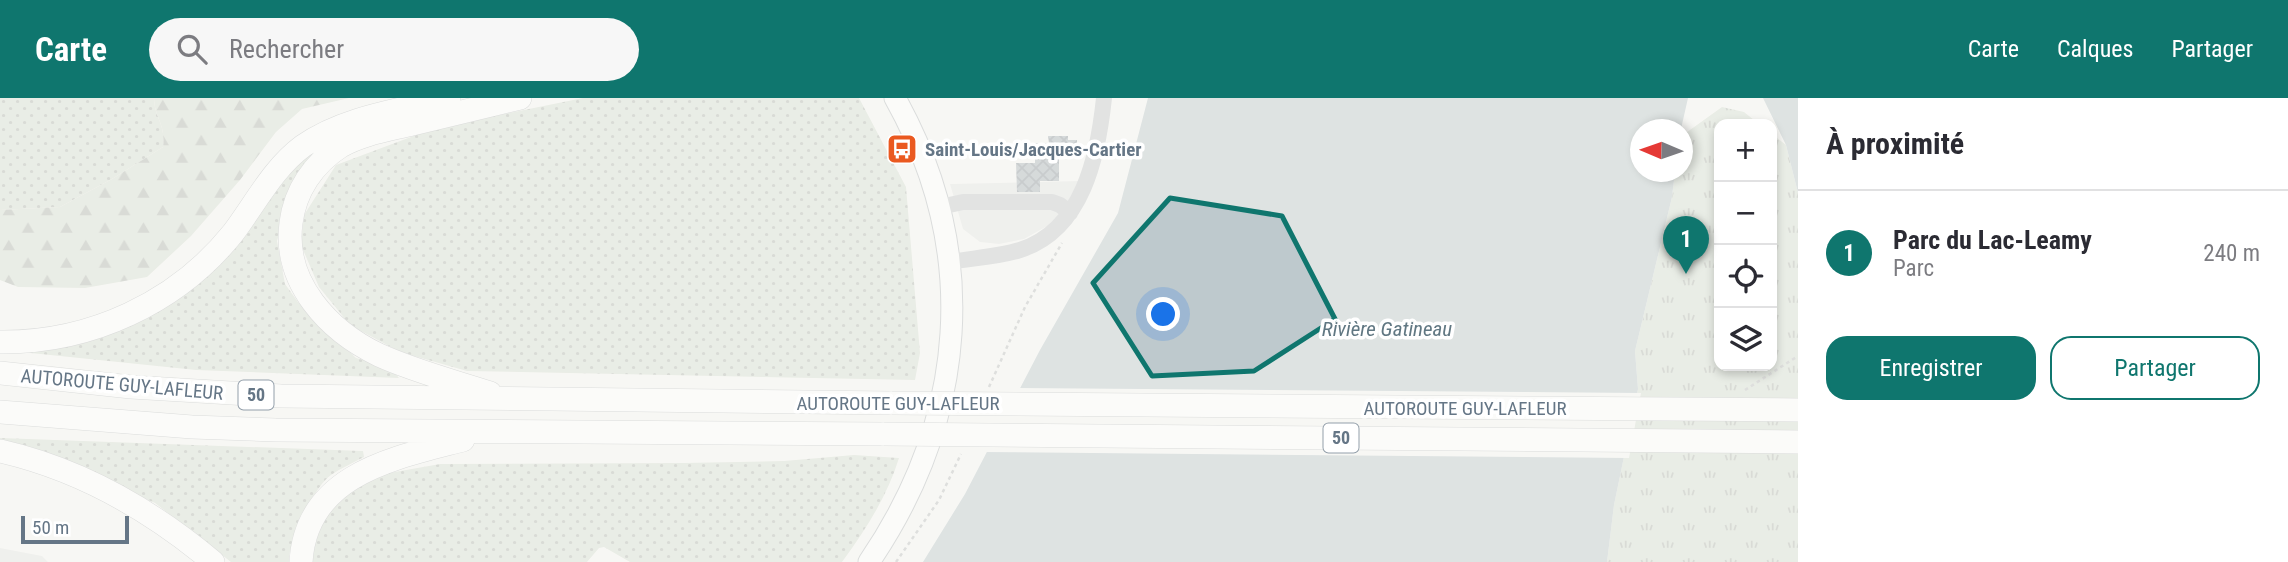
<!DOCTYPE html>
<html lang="fr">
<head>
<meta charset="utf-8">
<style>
	body { margin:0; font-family:"Roboto Condensed",sans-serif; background:#f7f7f7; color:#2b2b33 }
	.controls { position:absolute; right:21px; top:21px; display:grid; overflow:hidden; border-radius:14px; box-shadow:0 4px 10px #0003 }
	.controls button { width:63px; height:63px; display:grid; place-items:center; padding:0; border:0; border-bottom:2px solid #e1e1e2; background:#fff; color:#2b2b33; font:35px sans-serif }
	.compass { position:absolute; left:1630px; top:21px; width:63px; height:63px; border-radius:50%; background:#fff; box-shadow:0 4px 10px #0003; rotate:272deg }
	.scale { position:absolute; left:21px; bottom:18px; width:108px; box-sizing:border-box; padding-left:7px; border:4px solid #657686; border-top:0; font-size:19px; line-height:24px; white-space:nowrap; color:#657686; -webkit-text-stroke:5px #fff; paint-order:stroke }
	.you { position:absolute; left:1164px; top:217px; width:24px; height:24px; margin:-18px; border:5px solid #fff; border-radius:50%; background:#1a73e8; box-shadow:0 0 0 10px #1a73e833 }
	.badge { display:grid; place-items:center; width:46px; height:46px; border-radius:50%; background:#0f766e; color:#fff; font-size:23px; font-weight:700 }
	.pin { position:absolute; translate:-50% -58px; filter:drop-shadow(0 2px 4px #0008) }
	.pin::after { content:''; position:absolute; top:37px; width:24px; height:21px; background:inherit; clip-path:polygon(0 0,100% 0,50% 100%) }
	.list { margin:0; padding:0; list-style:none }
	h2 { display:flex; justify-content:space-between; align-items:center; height:91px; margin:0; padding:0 28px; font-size:30px }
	h2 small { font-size:23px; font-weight:400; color:#7c7c81 }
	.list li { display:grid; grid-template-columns:46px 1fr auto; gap:21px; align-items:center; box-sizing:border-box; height:126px; padding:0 28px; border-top:2px solid #e1e1e2 }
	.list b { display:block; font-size:26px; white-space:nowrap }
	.list p { margin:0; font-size:23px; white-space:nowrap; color:#7c7c81 }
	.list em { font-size:23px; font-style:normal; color:#7c7c81 }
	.actions { display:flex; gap:14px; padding:21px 28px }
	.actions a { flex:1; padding:16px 0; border:2px solid #0f766e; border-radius:21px; text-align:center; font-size:24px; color:#0f766e }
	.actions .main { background:#0f766e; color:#fff }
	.icon { flex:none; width:38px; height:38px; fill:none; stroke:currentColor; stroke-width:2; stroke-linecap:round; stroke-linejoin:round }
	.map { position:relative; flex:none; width:1798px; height:464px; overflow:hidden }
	header { display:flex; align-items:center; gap:42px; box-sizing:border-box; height:98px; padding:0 35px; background:#0f766e; color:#fff }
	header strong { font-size:33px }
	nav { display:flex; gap:38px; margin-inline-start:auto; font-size:24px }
	.search { width:490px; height:63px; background:#f7f7f7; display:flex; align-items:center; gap:18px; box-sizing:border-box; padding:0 24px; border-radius:38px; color:#7c7c81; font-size:26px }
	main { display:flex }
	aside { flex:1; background:#fff }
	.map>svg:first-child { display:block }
	.built { fill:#e5e6e5 }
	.grass { fill:url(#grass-dots) }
	.forest { fill:url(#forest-firs) }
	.park { fill:url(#park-tufts) }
	.water { fill:#bec9cd }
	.pier { fill:#f7f7f4 }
	.building { fill:url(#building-cross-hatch) }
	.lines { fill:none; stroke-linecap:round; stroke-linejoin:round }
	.major-casing { stroke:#b7bbbf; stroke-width:23 }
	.highway-casing { stroke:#b9bcbf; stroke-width:24 }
	.path { stroke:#bec0c2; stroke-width:2.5; stroke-dasharray:3.5 3.5; stroke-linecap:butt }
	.minor { stroke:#c7cacd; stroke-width:16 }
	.major { stroke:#fff; stroke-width:21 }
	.highway { stroke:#fff; stroke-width:23 }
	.highway-bridge-casing { stroke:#b9bcbf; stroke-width:24; stroke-linecap:butt }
	.highway-bridge { stroke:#fff; stroke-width:23 }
	.marked { fill:none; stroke:#0f766e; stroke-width:5; stroke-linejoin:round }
	.labels { text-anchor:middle; stroke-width:7; stroke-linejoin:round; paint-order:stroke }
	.shield { fill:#fff; stroke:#939faa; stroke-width:2 }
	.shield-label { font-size:18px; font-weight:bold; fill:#657686 }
	.poi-label { font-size:19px; font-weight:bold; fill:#657686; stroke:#fff; text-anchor:start }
	.street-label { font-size:19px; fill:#657686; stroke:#fff }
	.water-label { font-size:21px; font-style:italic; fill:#607782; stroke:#fff }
</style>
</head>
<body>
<header>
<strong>Carte</strong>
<div class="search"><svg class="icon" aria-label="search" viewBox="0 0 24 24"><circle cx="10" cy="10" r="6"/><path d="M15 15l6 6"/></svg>Rechercher</div>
<nav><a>Carte</a><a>Calques</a><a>Partager</a></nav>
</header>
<main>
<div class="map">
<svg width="1798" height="464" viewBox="0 0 1798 464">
	<defs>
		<pattern id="grass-dots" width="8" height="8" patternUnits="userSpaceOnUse" patternTransform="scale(1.75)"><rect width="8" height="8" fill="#d8dfd4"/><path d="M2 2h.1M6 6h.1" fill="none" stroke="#b3b9b2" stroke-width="1.8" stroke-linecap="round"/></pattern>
		<pattern id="forest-firs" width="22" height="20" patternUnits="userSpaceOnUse" patternTransform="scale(1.75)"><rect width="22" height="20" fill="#d8dfd4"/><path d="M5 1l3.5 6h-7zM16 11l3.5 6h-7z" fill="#b3b9b2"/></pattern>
		<pattern id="park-tufts" width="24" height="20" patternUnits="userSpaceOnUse" patternTransform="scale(1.75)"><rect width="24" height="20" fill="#d8dfd4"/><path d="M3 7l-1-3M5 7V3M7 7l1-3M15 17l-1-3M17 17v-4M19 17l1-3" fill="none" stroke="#b3b9b2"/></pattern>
		<pattern id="building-cross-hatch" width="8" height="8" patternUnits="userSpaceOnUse" patternTransform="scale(1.75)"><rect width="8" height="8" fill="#adb5bb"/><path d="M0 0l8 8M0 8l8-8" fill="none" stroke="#90989e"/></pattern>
	</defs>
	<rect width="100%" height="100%" fill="#f7f7f4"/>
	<path class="built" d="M1079,83l-16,30 -14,14 -25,14 -25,5 -19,-2 -17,-13 -13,-45z
		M0,450l42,8 6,6h-48z"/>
	<path class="grass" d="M0,0h154c0,19 12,26 9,49l-51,32 -52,28 -60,3z
		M583,0h276l47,89 14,166 -5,27 -448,-9 -67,-19 -50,-27 -31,-38 -18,-42 3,-30 32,-50 99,-37z
		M332,38l-43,65 -12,40 8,43 13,18 58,56 34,9 9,11 -203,-8 -175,-18 169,-62 115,-141z
		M0,340l363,13 1,6c-11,6 -23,11 -33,18 -18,13 -43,66 -42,87h-58l-76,-59 -94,-41 -61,-19z
		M854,357l45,3c-12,39 -33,71 -57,104h-212l-26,-15 -5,1 -12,14h-280l20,-49 10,-11 41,-27 62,-11 243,-1 101,-2z"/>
	<path class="forest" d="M154,0h195l-47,11 -26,23 -36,48 -49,56 -44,41 -62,11 -67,-1 -18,-7v-70l60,-3 52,-28 51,-32c3,-23 -9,-30 -9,-49z"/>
	<path class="park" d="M1722,9l22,5 15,12h-40v242h53v-232l14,11 12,48v369h-191l7,-57 24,-116 -3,-38 37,-154 3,-25h7l1,-37z"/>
	<path class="water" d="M1148,0h540l-7,31 -41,1v42h35l-3,25 -37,154 3,38 -24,116 -7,57h-684l42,-68 75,-144 78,-137z
		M1763,0h35v95l-12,-48z"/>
	<path class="pier" d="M1016,290l625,5 -12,65 -646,-6z"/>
	<path class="building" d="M1048,38h20v4h9v13h-18v28h-19v11h-23l-1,-29h19v-20h14z"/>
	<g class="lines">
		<g class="major-casing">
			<path id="major" d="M869,464c98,-144 112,-310 26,-464"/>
		</g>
		<g class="highway-casing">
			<path id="highway" d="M0,244c90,1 177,-39 233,-109 22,-29 40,-65 70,-87 41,-29 98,-36 146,-48
				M0,275l131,14 150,9 611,7
				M490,295c-37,-12 -76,-22 -111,-38 -50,-24 -96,-72 -88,-132 4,-32 22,-59 50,-77 21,-12 47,-16 71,-22 36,-9 72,-17 108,-26
				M0,314l192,15 84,3 608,4
				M0,353c79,18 151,59 213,111
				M301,464c5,-88 93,-104 162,-122"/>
		</g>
		<path class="path" d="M989,289l36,-80 37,-64
			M1745,292l53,-34
			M896,464l43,-62 22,-46"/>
		<path class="minor" d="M940,109l23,-5h89l8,3 10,8
			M950,164c23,-4 47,-5 70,-12 63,-20 78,-94 84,-152"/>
		<use href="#major" class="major"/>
		<use href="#highway" class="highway"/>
		<g class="highway-bridge-casing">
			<path id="highway-bridge" d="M892,305l906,7
				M884,336l914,8"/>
		</g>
		<use href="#highway-bridge" class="highway-bridge"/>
	</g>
	<path d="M0 0H1798V464H0ZM1170,100l112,18 53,103 -81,52 -102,5 -59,-93z" fill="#f7f7f4" fill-opacity=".55" fill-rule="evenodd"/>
	<path class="marked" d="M1170,100l112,18 53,103 -81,52 -102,5 -59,-93z"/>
	<defs>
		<g id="bus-square" transform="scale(1.575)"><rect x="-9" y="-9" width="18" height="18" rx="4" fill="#ea5920" stroke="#fff"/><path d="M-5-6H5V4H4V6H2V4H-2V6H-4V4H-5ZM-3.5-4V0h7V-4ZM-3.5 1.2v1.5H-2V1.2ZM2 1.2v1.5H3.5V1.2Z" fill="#fff"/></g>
	</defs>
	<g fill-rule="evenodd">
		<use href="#bus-square" x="902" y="51"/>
	</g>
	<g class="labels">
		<g class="shield">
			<rect x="238.5" y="282.5" width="35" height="29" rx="5"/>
			<rect x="1323.5" y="325.5" width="35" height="29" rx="5"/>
		</g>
		<g class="shield-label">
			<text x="256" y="303">50</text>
			<text x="1341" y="346">50</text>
		</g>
		<g class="poi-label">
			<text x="925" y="58">Saint-Louis/Jacques-Cartier</text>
		</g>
		<g class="street-label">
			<text transform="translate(122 286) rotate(5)" y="7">AUTOROUTE GUY-LAFLEUR</text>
			<text x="898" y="312">AUTOROUTE GUY-LAFLEUR</text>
			<text x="1465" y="317">AUTOROUTE GUY-LAFLEUR</text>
		</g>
		<g class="water-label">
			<text x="1387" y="238">Rivière Gatineau</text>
		</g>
	</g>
</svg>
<div class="controls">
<button>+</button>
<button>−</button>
<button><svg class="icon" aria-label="locate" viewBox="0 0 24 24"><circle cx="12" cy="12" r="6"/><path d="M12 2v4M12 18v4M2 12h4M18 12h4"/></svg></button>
<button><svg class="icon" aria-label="layers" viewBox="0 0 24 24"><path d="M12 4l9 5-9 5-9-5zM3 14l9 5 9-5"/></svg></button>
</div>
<svg class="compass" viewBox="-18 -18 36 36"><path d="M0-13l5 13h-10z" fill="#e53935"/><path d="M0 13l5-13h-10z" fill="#7c7c81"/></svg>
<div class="scale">50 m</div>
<div class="you"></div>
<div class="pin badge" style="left:1686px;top:176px">1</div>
</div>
<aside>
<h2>À proximité<small></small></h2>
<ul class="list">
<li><span class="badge">1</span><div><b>Parc du Lac-Leamy</b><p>Parc</p></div><em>240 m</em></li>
</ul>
<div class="actions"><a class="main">Enregistrer</a><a>Partager</a></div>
</aside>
</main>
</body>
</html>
